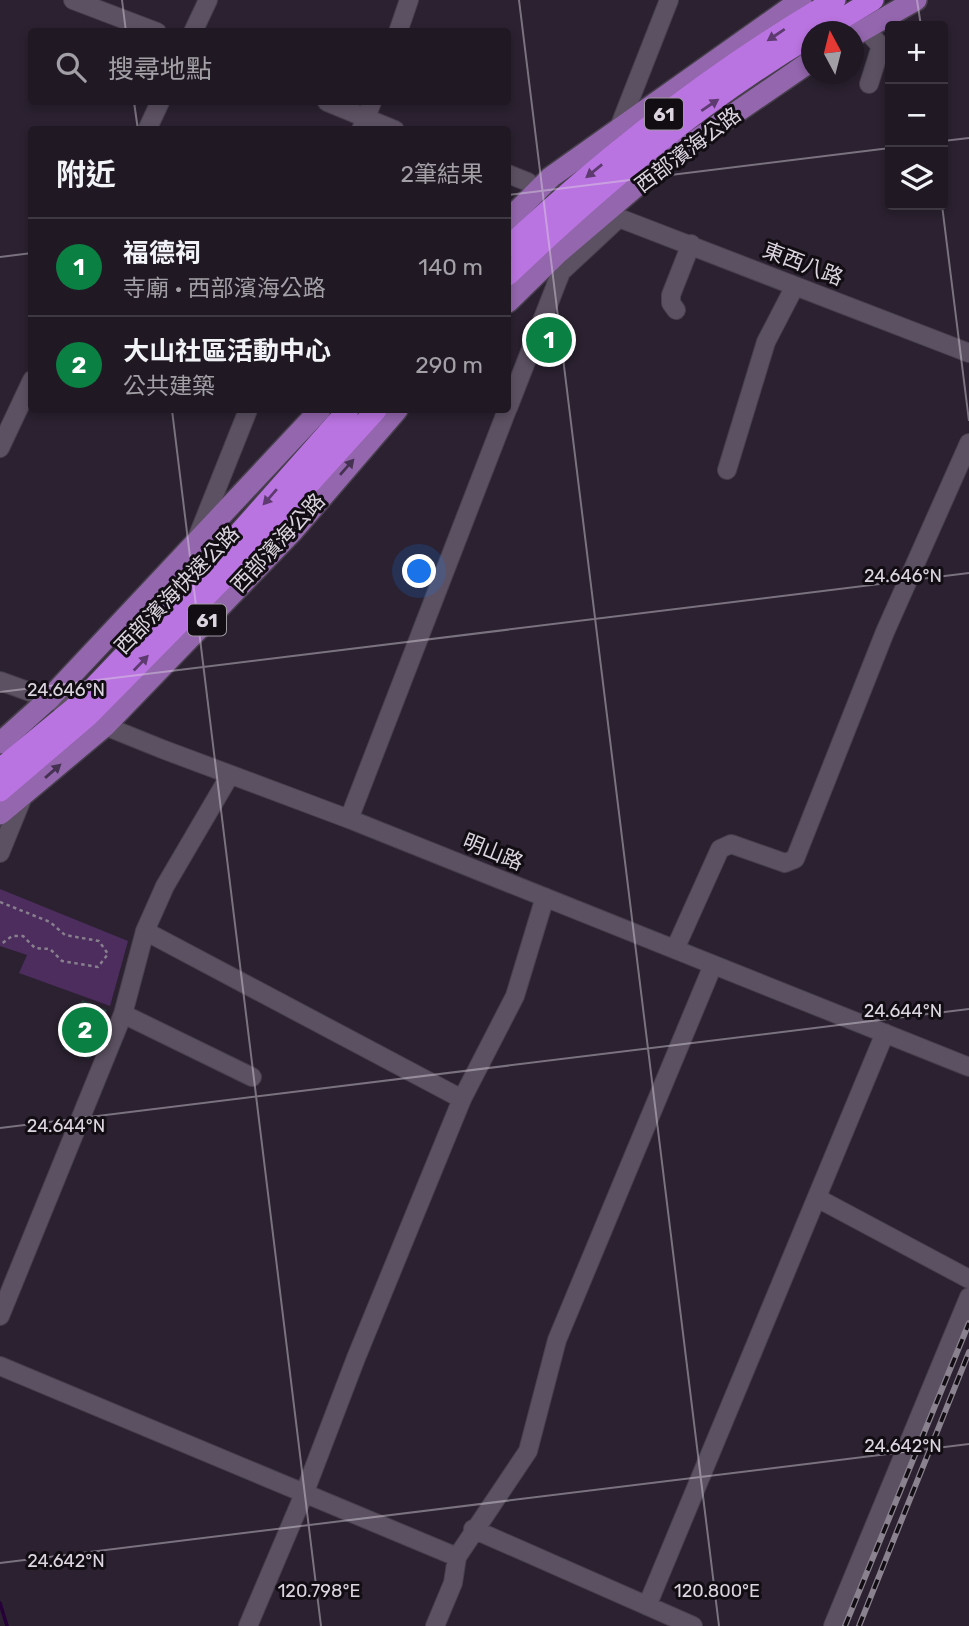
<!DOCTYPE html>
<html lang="zh-TW">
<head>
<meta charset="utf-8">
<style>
	body { margin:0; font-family:Rubik,"Noto Sans TC",sans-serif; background:#28222c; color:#f1f3f6 }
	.controls { position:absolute; right:21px; top:21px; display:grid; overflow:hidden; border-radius:7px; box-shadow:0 4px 10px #0003 }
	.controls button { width:63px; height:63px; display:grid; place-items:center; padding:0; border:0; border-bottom:2px solid #3d3841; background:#201924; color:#f1f3f6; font:35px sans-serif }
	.compass { position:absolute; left:801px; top:21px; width:63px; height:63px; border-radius:50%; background:#201924; box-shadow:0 4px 10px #0003; rotate:353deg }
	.you { position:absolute; left:420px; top:572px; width:24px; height:24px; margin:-18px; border:5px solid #fff; border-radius:50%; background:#1a73e8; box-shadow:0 0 0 10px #1a73e833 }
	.badge { display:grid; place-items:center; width:46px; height:46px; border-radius:50%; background:#0b8043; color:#fff; font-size:23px; font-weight:700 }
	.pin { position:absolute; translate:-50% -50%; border:4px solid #fff; box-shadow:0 2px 7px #0006 }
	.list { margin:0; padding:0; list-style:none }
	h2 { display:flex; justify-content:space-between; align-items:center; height:91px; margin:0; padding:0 28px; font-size:30px }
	h2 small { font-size:23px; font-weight:400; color:#a2a0a6 }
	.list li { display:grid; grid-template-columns:46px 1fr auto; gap:21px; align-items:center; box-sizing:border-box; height:98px; padding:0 28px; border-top:2px solid #3d3841 }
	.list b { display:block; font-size:26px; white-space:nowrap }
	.list p { margin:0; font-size:23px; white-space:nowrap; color:#a2a0a6 }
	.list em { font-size:23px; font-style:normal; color:#a2a0a6 }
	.icon { flex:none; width:38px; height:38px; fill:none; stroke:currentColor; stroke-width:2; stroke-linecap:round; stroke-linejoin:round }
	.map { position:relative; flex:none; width:969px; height:1626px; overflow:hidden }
	.search { position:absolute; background:#201924; box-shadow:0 4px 10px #0003; left:28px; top:28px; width:483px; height:77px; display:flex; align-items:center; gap:18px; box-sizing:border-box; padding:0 24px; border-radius:7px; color:#a2a0a6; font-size:26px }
	.panel { position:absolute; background:#201924; box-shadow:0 4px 10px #0003; left:28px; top:126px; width:483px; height:287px; border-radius:7px }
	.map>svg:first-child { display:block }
	.green { fill:#4c2d5e }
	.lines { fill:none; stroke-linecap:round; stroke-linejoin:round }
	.stream { stroke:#270039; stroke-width:3.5 }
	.building { fill:#29413e }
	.minor-casing { stroke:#473f4c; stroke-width:20 }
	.major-casing { stroke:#473f4c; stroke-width:24 }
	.highway-casing { stroke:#473f4c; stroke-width:24 }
	.path { stroke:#877f8c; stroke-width:2.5; stroke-dasharray:3.5 3.5; stroke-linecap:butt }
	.minor { stroke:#5c5162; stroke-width:18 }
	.major { stroke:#9466ae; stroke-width:21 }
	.highway { stroke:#ba74e1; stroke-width:21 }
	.rail-casing { stroke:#8a828e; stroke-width:6 }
	.rail { stroke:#110d13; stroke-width:3.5; stroke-dasharray:10; stroke-linecap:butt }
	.oneway { fill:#5d3b70 }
	.oneway2 { fill:#453151 }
	.ticks { fill:none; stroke:#dcd5e0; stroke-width:2; stroke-opacity:0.45 }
	.labels { text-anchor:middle; stroke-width:6; stroke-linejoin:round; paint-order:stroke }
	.shield { fill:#110d13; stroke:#9f99a2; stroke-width:2 }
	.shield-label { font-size:19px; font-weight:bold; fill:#dcd5e0 }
	.street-label { font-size:21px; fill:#dcd5e0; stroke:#110d13 }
	.ticks-label { font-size:18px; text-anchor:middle; fill:#dcd5e0; stroke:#110d13; stroke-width:6; stroke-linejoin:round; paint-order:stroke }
</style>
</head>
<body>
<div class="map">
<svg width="969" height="1626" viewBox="0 0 969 1626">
	<rect width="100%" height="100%" fill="#2b2130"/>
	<path class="green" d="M0,889l128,52 -18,65 -91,-33 8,-18 -27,-9z"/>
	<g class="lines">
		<path class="stream" d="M0,1603l7,23"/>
	</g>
	<path class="building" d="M82,1000l25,10 -18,49 -26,-10z"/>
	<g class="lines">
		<g class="minor-casing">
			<path id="minor" d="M73,0l84,32
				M865,29l16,17 -12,38
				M193,32l15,-32
				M398,32l11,-32
				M327,102l68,28
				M620,125l49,-125
				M147,130l13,-28
				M361,130l11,-28
				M508,174l20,8
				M561,272l58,-54 350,135
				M676,310l-5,-7v-8l20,-51
				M508,408l53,-136 -2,-11
				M0,448l32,-68
				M727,470l39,-128 29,-56
				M197,538l51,-128
				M0,681l74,27 31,18 57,23 187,70 620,248
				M349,819l158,-409
				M0,853l22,-54
				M145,931l317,168
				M675,949l45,-100 11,-5 54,19 10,-4 90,-227 84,-189
				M123,1014l129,63
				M819,1199l150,80
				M0,1316l123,-302 22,-83 20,-45 65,-111
				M0,1366l457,191
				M473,1529l220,97
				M647,1606l238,-573
				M248,1626l56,-132 52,-136 106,-259 53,-103 30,-99
				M435,1626l18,-43 4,-26 71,-106 29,-111 156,-375
				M833,1626l136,-329"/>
		</g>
		<g class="major-casing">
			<path id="major" d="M853,36l63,-36
				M508,220l43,-43 250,-177
				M508,302l50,-49 109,-93 144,-99
				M0,743l49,-44 271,-289
				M0,814l105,-88 188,-195 104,-121"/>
		</g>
		<g class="highway-casing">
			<path id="highway" d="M820,32l53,-32
				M508,247c100,-93 208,-178 327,-247
				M508,275c93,-89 192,-173 303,-239
				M0,769l74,-61 142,-149 132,-149
				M0,791l89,-76 135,-137 152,-168"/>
		</g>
		<path class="path" d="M0,902l50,20 15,13 34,6 9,13 -10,13 -36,-6 -12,-12 -15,-1 -12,-12h-11l-12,9"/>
		<use href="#minor" class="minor"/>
		<use href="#major" class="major"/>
		<use href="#highway" class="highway"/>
		<g class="rail-casing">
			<path id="rail" d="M845,1626l124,-303
				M859,1626l110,-274"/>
		</g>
		<use href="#rail" class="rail"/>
	</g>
	<defs><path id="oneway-solid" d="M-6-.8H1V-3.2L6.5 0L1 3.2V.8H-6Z" transform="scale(1.75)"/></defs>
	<g class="oneway">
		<use href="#oneway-solid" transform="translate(776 35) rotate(146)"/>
		<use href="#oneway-solid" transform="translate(710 105) rotate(-34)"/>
		<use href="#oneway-solid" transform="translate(594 171) rotate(141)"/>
		<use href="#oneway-solid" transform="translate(270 497) rotate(131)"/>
		<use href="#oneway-solid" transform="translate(141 663) rotate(-46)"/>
	</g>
	<g class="oneway2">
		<use href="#oneway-solid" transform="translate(347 467) rotate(-49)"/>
		<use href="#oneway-solid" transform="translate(53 771) rotate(-41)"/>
	</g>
	<path class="ticks" d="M122,0l4,32M519,0l200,1626M917,0l4,26M134,102l4,28M943,141l26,-3M508,195l382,-47M942,205l27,216M0,257l32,-4M172,410l149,1216M0,692l969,-119M0,1128l969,-119M0,1563l969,-119"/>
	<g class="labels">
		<g class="shield">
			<rect x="645" y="98.5" width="38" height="31" rx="5"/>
			<rect x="188" y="604.5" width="38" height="31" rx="5"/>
		</g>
		<g class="shield-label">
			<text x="664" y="121">61</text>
			<text x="207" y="627">61</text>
		</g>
		<g class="street-label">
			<text transform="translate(688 150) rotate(-37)" y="7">西部濱海公路</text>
			<text transform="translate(803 264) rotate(21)" y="7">東西八路</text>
			<text transform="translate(278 543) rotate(-47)" y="7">西部濱海公路</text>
			<text transform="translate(177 590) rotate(-46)" y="7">西部濱海快速公路</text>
			<text transform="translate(493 852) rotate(22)" y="7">明山路</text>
		</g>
	</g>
	<g class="ticks-label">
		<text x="903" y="582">24.646°N</text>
		<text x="66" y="696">24.646°N</text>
		<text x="903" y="1017">24.644°N</text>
		<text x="66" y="1132">24.644°N</text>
		<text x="903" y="1452">24.642°N</text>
		<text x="66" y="1567">24.642°N</text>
		<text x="319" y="1597">120.798°E</text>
		<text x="717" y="1597">120.800°E</text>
	</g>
</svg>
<div class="controls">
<button>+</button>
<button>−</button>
<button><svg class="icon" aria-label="layers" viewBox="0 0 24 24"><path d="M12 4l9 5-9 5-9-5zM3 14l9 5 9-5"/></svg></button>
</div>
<svg class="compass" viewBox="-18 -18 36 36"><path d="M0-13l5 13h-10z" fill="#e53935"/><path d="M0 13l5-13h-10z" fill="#a2a0a6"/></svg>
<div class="you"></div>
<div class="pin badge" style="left:549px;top:340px">1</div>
<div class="pin badge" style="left:85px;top:1030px">2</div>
<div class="search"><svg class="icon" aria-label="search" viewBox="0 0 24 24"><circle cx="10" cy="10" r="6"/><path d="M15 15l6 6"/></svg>搜尋地點</div>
<section class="panel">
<h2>附近<small>2筆結果</small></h2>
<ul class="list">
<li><span class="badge">1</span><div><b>福德祠</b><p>寺廟 · 西部濱海公路</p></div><em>140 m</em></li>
<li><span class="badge">2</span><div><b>大山社區活動中心</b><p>公共建築</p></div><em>290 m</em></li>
</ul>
</section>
</div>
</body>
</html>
